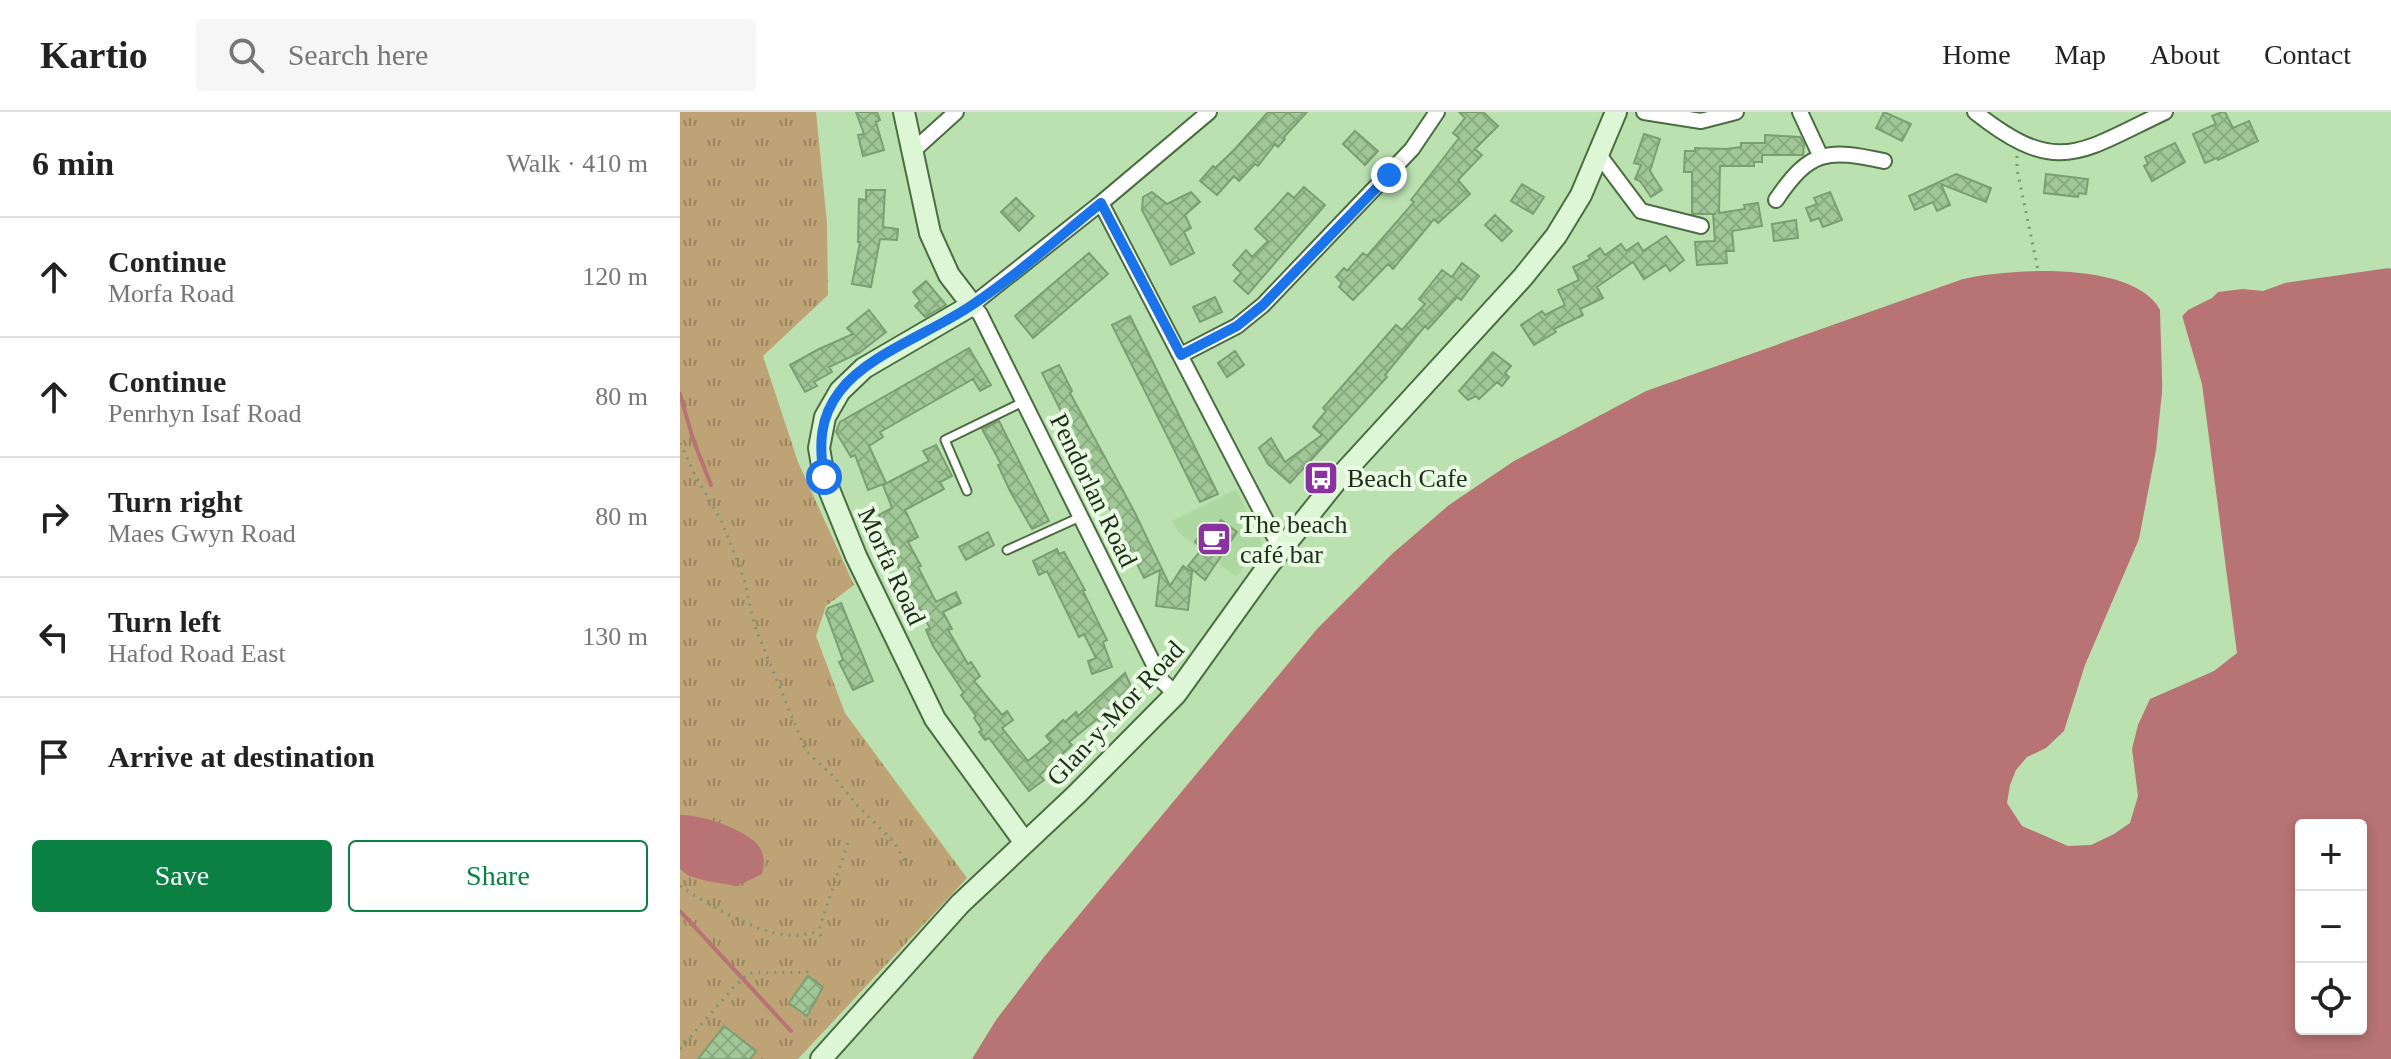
<!DOCTYPE html>
<html lang="en">
<head>
<meta charset="utf-8">
<style>
	body { margin:0; font-family:"Times New Roman",serif; background:#f6f6f6; color:#222 }
	.controls { position:absolute; right:24px; bottom:24px; display:grid; overflow:hidden; border-radius:8px; box-shadow:0 4px 12px #0003 }
	.controls button { width:72px; height:72px; display:grid; place-items:center; padding:0; border:0; border-bottom:2px solid #e0e0e0; background:#fff; color:#222; font:40px sans-serif }
	.stop { position:absolute; width:24px; height:24px; margin:-18px; border:6px solid #1a73e8; border-radius:50%; background:#fff }
	.stop.end { background:#1a73e8; border-color:#fff; box-shadow:0 2px 8px #0008 }
	.list { margin:0; padding:0; list-style:none }
	h2 { display:flex; justify-content:space-between; align-items:center; height:104px; margin:0; padding:0 32px; font-size:34px }
	h2 small { font-size:26px; font-weight:400; color:#767676 }
	.list li { display:grid; grid-template-columns:52px 1fr auto; gap:24px; align-items:center; box-sizing:border-box; height:120px; padding:0 32px; border-top:2px solid #e0e0e0 }
	.list b { display:block; font-size:30px; white-space:nowrap }
	.list p { margin:0; font-size:26px; white-space:nowrap; color:#767676 }
	.list em { font-size:26px; font-style:normal; color:#767676 }
	.actions { display:flex; gap:16px; padding:24px 32px }
	.actions a { flex:1; padding:18px 0; border:2px solid #0b8043; border-radius:8px; text-align:center; font-size:28px; color:#0b8043 }
	.actions .main { background:#0b8043; color:#fff }
	.icon { flex:none; width:44px; height:44px; fill:none; stroke:currentColor; stroke-width:2; stroke-linecap:round; stroke-linejoin:round }
	.map { position:relative; flex:none; width:1711px; height:947px; overflow:hidden }
	header { display:flex; align-items:center; gap:48px; box-sizing:border-box; height:112px; padding:0 40px; background:#fff; border-bottom:2px solid #e0e0e0 }
	header strong { font-size:38px }
	nav { display:flex; gap:44px; margin-inline-start:auto; font-size:28px }
	.search { width:560px; height:72px; background:#f6f6f6; display:flex; align-items:center; gap:20px; box-sizing:border-box; padding:0 28px; border-radius:8px; color:#767676; font-size:30px }
	main { display:flex }
	aside { flex:1; background:#fff }
	.map>svg:first-child { display:block }
	.built { fill:#aed8a2 }
	.grass { fill:url(#grass-tufts) }
	.water { fill:#b87374; fill-rule:evenodd }
	.pier { fill:#bbe1b1 }
	.lines { fill:none; stroke-linecap:round; stroke-linejoin:round }
	.stream { stroke:#b87374; stroke-width:4 }
	.building { fill:url(#building-cross-hatch); stroke:#7b9f72; stroke-width:2 }
	.lane-casing { stroke:#4b6d42; stroke-width:11 }
	.street-casing { stroke:#4b6d42; stroke-width:18 }
	.secondary-casing { stroke:#4b6d42; stroke-width:24 }
	.path { stroke:#7b9773; stroke-width:3; stroke-dasharray:2 6; stroke-linecap:butt }
	.lane { stroke:#fff; stroke-width:7 }
	.street { stroke:#fff; stroke-width:14 }
	.secondary { stroke:#ddf7d6; stroke-width:20 }
	.route { stroke:#1a73e8; stroke-width:10 }
	.labels { text-anchor:middle; stroke-width:8; stroke-linejoin:round; paint-order:stroke }
	.poi-label { font-size:26px; fill:#1e2c1a; stroke:#e9fce3; text-anchor:start }
	.street-label { font-size:26px; fill:#1e2c1a; stroke:#e9fce3 }
</style>
</head>
<body>
<header>
<strong>Kartio</strong>
<div class="search"><svg class="icon" aria-label="search" viewBox="0 0 24 24"><circle cx="10" cy="10" r="6"/><path d="M15 15l6 6"/></svg>Search here</div>
<nav><a>Home</a><a>Map</a><a>About</a><a>Contact</a></nav>
</header>
<main>
<aside>
<h2>6 min<small>Walk · 410 m</small></h2>
<ul class="list">
<li><svg class="icon" aria-label="ahead" viewBox="0 0 24 24"><path d="M12 20V5M6 11l6-6 6 6"/></svg><div><b>Continue</b><p>Morfa Road</p></div><em>120 m</em></li>
<li><svg class="icon" aria-label="ahead" viewBox="0 0 24 24"><path d="M12 20V5M6 11l6-6 6 6"/></svg><div><b>Continue</b><p>Penrhyn Isaf Road</p></div><em>80 m</em></li>
<li><svg class="icon" aria-label="right" viewBox="0 0 24 24"><path d="M7 20v-9h11M14 6l5 5-5 5"/></svg><div><b>Turn right</b><p>Maes Gwyn Road</p></div><em>80 m</em></li>
<li><svg class="icon" aria-label="left" viewBox="0 0 24 24"><path d="M17 20v-9H6M10 6l-5 5 5 5"/></svg><div><b>Turn left</b><p>Hafod Road East</p></div><em>130 m</em></li>
<li><svg class="icon" aria-label="arrive" viewBox="0 0 24 24"><path d="M6 21V4h12l-3 4 3 4H6"/></svg><div><b>Arrive at destination</b></div></li>
</ul>
<div class="actions"><a class="main">Save</a><a>Share</a></div>
</aside>
<div class="map">
<svg width="1711" height="947" viewBox="0 0 1711 947">
	<defs>
		<pattern id="grass-tufts" width="24" height="20" patternUnits="userSpaceOnUse" patternTransform="scale(2)"><rect width="24" height="20" fill="#bea376"/><path d="M3 7l-1-3M5 7V3M7 7l1-3M15 17l-1-3M17 17v-4M19 17l1-3" fill="none" stroke="#9a8560"/></pattern>
		<pattern id="building-cross-hatch" width="8" height="8" patternUnits="userSpaceOnUse" patternTransform="scale(2)"><rect width="8" height="8" fill="#a1c797"/><path d="M0 0l8 8M0 8l8-8" fill="none" stroke="#8aab82"/></pattern>
	</defs>
	<rect width="100%" height="100%" fill="#bbe1b1"/>
	<path class="built" d="M556,377l26,55 -26,33 -58,-45 -6,-11z"/>
	<path class="grass" d="M0,0h136l11,111 1,72 -65,61 35,106 56,123 -28,21 -10,30 29,77 122,165 -169,181h-118z"/>
	<path class="water" d="M1709,156l2,1v790h-1419l24,-39 48,-63 273,-328 75,-75 57,-49 65,-44 132,-70 317,-112c46,-11 172,-18 197,31l4,136 -44,169 -34,102 4,17 79,-102 12,-149 -4,-161 11,-12 24,-12 6,-6 25,-3 20,2 22,-8zM1621,713h60v204h-60z
		M0,703c19,-1 65,14 77,29 8,9 8,19 5,30l-25,12 -30,-5 -18,-5 -9,-7z"/>
	<path class="pier" d="M1501,200l21,72 35,269 -23,18 -64,28 -12,26 -6,24 6,47 -8,27 -16,11 -23,11 -23,1 -46,-20 -15,-23 3,-18 6,-15 11,-13 19,-9 18,-17 21,-66 54,-126 17,-89 9,-87 3,83 -12,98 -33,72 -21,64 -13,48 24,-40 52,-58 4,-75 8,-72v-37l-9,-76v-33l6,-17z"/>
	<g class="lines">
		<path class="stream" d="M0,282l13,45 18,46
			M0,799l111,120"/>
	</g>
	<path class="building" d="M176,0h21l3,8 -4,2 8,28 -21,6 -5,-21 6,-1z
		M588,0h39l-23,25 1,2 -7,8 -3,-3 -17,22 -3,-2 -16,17 -5,-5 -17,19 -17,-14 13,-15 2,2 18,-17z
		M779,0h24l15,14 -23,23 7,6 -24,25 12,14 -32,29 -4,-4 -41,50 -5,-5 -35,36 -14,-13 3,-4 -6,-6 8,-9 3,3 16,-18 4,3 47,-54 -3,-2 48,-62 -6,-5 12,-15z
		M1204,0l27,12 -9,17 -26,-13z
		M1542,0h3l8,16 16,-7 9,20 -40,19 -1,-2 -12,5 -12,-29 23,-10 -4,-8z
		M675,19l23,20 -13,14 -22,-21z
		M964,22l16,5 -10,32 12,19 -11,7 -11,-16 -5,-2 6,-14 -7,-2z
		M1085,23l35,2 4,7 -1,11h-41v7h-8v4h-34l-1,47 26,-4 -1,-4 14,-2 4,23 -30,5 2,20h-8l1,12 -30,2 -2,-23 20,-1 -2,-27h3h-24v-42h-8l1,-21h10v-3l31,1 15,-2v-4h24z
		M1495,31l10,19 -33,19 -8,-15 4,-2 -3,-7z
		M1276,62l35,14 -5,14 -45,-18 9,21 -13,6 -4,-9 -18,8 -6,-14z
		M1366,62l42,5 -2,15 -7,-1 -1,4 -34,-4z
		M842,72l22,13 -11,17 -22,-13z
		M624,75l21,18 -77,89 -14,-13 7,-8 -8,-8 13,-15 6,7 16,-16 -13,-12 33,-36 6,5z
		M186,78h19l-2,37 15,2 -1,11 -17,-1 -9,48 -19,-3 8,-42h-2l1,-43 7,1z
		M472,80l15,12 24,-12 9,10 -15,13 6,13 -7,4 10,21 -23,12 -29,-55 1,-13z
		M1150,80l12,28 -19,7 -4,-9 -8,3 -5,-13 11,-4 -3,-6z
		M336,86l18,18 -15,15 -18,-19z
		M815,103l17,16 -10,10 -17,-16z
		M1116,108l2,18 -24,3 -2,-17z
		M986,124l18,24 -14,11 -4,-6 -22,14 -11,-17 -36,25 6,11 -23,11 3,6 -29,14 2,3 -22,13 -13,-20 21,-14 3,4 20,-10 -7,-15 21,-10 -6,-13 17,-8 -2,-3 12,-8 5,7 16,-11 5,7 12,-8 5,8z
		M409,141l19,21 -75,64 -18,-22z
		M782,151l17,13 -18,24 -4,-3 -29,32 -3,-3 -40,49 2,2 -97,106 -22,-19 -9,-16 12,-10 14,24 37,-27 -9,-8 13,-16 -3,-3 73,-83 6,5 23,-26 -6,-5 23,-29 10,7z
		M246,169l20,24 -21,12 -10,-11 5,-5 -7,-9z
		M535,185l7,15 -22,10 -7,-15z
		M189,198l17,22 -27,21 -30,14 3,5 -18,10 3,4 -12,6 -15,-27 29,-16 34,-15 -6,-6z
		M450,204l88,178 -18,8 -88,-177z
		M289,236l22,37 -11,6 -7,-12 -93,53 3,5 -14,9 17,37 -18,7 -13,-35 -4,2 -15,-25 4,-10z
		M555,239l9,14 -17,12 -9,-14z
		M813,240l18,14 -6,7 4,4 -7,9 -5,-4 -18,17 -3,-3 -8,4 -9,-9z
		M379,253l13,26 -2,2 64,118 36,75 13,-20 9,6 -4,38 -32,-4 4,-36 -16,8 -102,-205z
		M319,309l50,100 -17,8 -22,-38 -12,-26 3,-1 -19,-35z
		M256,333l16,31 -12,6 4,7 -39,21 13,27 -10,5 13,24 -3,1 18,35 20,-10 5,11 -18,9 9,17 -4,1 20,34 3,-2 9,14 -6,5 28,34 5,-4 6,9 -11,8 26,33 23,-19 -5,-6 17,-16 2,2 11,-10 2,4 47,-43 10,22 -24,10 2,3 -14,13 -2,-2 -28,23 3,3 -32,30 4,5 -15,11 -40,-53 -4,2 -6,-8 3,-2 -8,-12 2,-2 -15,-21 3,-2 -31,-47 -7,-16 4,-2 -24,-43 -11,-26 4,-3 -20,-41 13,-7 -9,-23 46,-24 -6,-10z
		M541,408l16,12 -32,48 -17,-14 15,-18 -8,-6 7,-10 8,4z
		M308,420l6,13 -28,15 -7,-13z
		M377,437l2,5 5,-2 21,38 -2,1 24,49 -4,2 9,25 -20,7 -4,-13 8,-3 -12,-24 -5,3 -32,-66 -8,4 -6,-14z
		M161,491l32,78 -20,9 -14,-28 4,-2 -17,-47 2,-5z
		M128,864l15,11 -16,29 -18,-13z
		M44,914l32,25 -6,8h-52z"/>
	<g class="lines">
		<g class="lane-casing">
			<path id="lane" d="M287,379l-22,-51 78,-38
				M327,438l73,-33"/>
		</g>
		<g class="street-casing">
			<path id="street" d="M964,0l57,9 35,-9
				M1120,0l20,43
				M1295,0c83,66 105,40 190,0
				M234,38l42,-38
				M919,43l42,56 60,15
				M1096,88c34,-51 52,-51 108,-39
				M421,91l173,333 10,10
				M501,243l56,-29 26,-21 149,-156 25,-37
				M496,582l-14,-13 -182,-367 -8,-9 129,-102 108,-91"/>
		</g>
		<g class="secondary-casing">
			<path id="secondary" d="M224,0l26,121 19,42 23,30 -108,63 -24,23 -15,26 -6,31 5,29 32,79 79,163 90,124
				M141,947l139,-155 116,-109 100,-101 92,-128 69,-86 186,-203 33,-41 25,-41 35,-83"/>
		</g>
		<path class="path" d="M1337,44v13l21,101
			M0,331l15,32 27,47 22,57 11,48 51,124 28,26 23,28 38,38 12,23
			M491,557l15,-20
			M0,774c27,18 76,47 108,49 10,1 21,-1 31,-4
			M141,824l-2,-5 3,-11 27,-80
			M0,937l53,-61 16,-15 60,-1"/>
		<use href="#lane" class="lane"/>
		<use href="#street" class="street"/>
		<use href="#secondary" class="secondary"/>
	</g>
	<g class="lines">
		<path class="route" d="M144,365c-5,-31 -5,-59 16,-86 28,-37 93,-59 132,-86 45,-30 87,-68 129,-102l80,152 56,-29 26,-21 126,-130"/>
	</g>
	<defs>
		<g id="bus-square" transform="scale(1.8)"><rect x="-9" y="-9" width="18" height="18" rx="4" fill="#8a329f" stroke="#e9fce3"/><path d="M-5-6H5V4H4V6H2V4H-2V6H-4V4H-5ZM-3.5-4V0h7V-4ZM-3.5 1.2v1.5H-2V1.2ZM2 1.2v1.5H3.5V1.2Z" fill="#fff"/></g>
		<g id="cafe-square" transform="scale(1.8)"><rect x="-9" y="-9" width="18" height="18" rx="4" fill="#8a329f" stroke="#e9fce3"/><path d="M-5.5-4.5H6V0H3Q3 3.5 0 3.5H-2.5Q-5.5 3.5-5.5 0ZM3-3.2v2h1.7v-2ZM-6 4.5H4V6H-6Z" fill="#fff"/></g>
	</defs>
	<g fill-rule="evenodd">
		<use href="#bus-square" x="641" y="366"/>
		<use href="#cafe-square" x="534" y="427"/>
	</g>
	<g class="labels">
		<g class="poi-label">
			<text x="667" y="375">Beach Cafe</text>
			<text x="560" y="421">The beach<tspan x="560" dy="30">café bar</tspan></text>
		</g>
		<g class="street-label">
			<text transform="translate(414 378) rotate(64)" y="9">Pendorlan Road</text>
			<text transform="translate(212 454) rotate(65)" y="9">Morfa Road</text>
			<text transform="translate(435 601) rotate(-47)" y="9">Glan-y-Mor Road</text>
		</g>
	</g>
</svg>
<div class="controls">
<button>+</button>
<button>−</button>
<button><svg class="icon" aria-label="locate" viewBox="0 0 24 24"><circle cx="12" cy="12" r="6"/><path d="M12 2v4M12 18v4M2 12h4M18 12h4"/></svg></button>
</div>
<div class="stop" style="left:144px;top:365px"></div>
<div class="stop end" style="left:709px;top:63px"></div>
</div>
</main>
</body>
</html>
